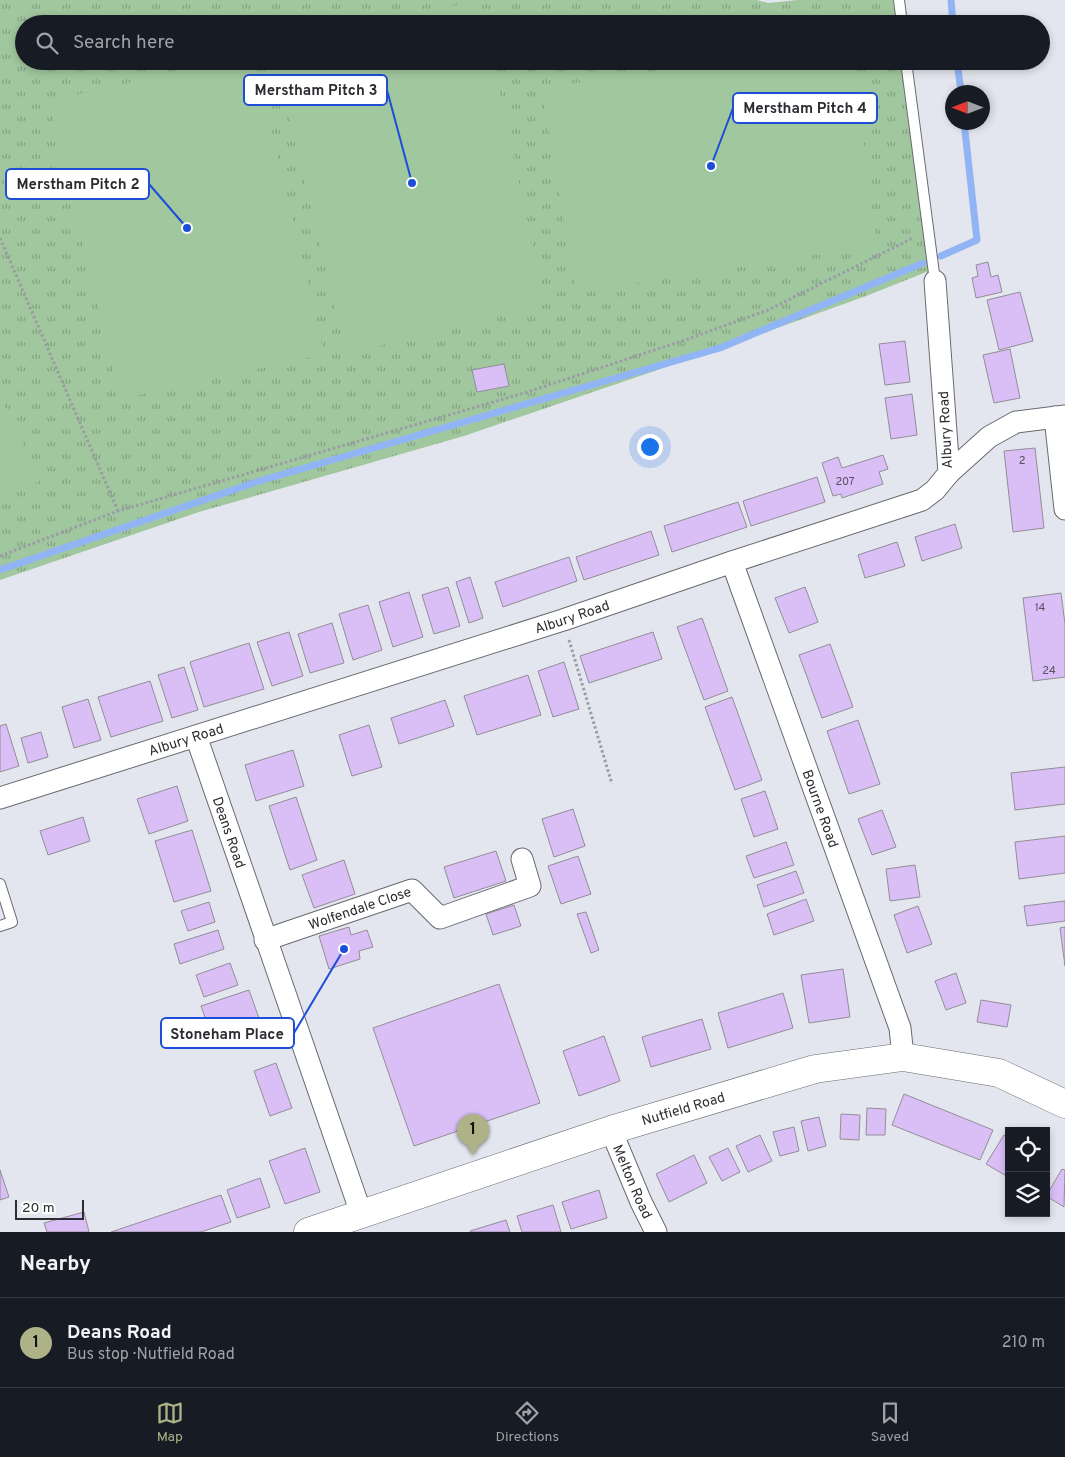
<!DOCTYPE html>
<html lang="en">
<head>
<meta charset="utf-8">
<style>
	body { margin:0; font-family:Overpass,sans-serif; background:#242831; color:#f1f3f6 }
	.controls { position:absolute; right:15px; bottom:15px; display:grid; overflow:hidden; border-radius:0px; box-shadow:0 2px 8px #0003 }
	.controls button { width:45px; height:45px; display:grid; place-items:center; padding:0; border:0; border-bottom:1px solid #363941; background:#171b24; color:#f1f3f6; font:25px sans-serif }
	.compass { position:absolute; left:945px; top:85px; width:45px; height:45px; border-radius:50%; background:#171b24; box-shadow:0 2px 8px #0003; rotate:270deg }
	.scale { position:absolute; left:15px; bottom:12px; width:69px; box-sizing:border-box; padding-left:5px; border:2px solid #2c2d31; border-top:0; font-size:14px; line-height:18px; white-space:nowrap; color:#2c2d31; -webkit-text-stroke:4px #fff; paint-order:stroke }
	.you { position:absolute; left:649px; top:446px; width:18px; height:18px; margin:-12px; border:4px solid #fff; border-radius:50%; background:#1a73e8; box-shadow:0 0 0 8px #1a73e833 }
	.badge { display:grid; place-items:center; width:32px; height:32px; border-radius:50%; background:#aeb287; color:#111; font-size:16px; font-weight:700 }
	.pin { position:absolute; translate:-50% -41px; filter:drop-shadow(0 1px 2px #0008) }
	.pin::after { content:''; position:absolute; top:26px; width:18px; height:15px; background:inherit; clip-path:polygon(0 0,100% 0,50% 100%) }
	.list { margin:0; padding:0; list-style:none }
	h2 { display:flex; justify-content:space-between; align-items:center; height:65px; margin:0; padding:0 20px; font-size:21px }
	h2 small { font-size:16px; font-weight:400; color:#9ea1a6 }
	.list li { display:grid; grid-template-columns:32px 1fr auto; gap:15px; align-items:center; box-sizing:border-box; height:90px; padding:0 20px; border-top:1px solid #363941 }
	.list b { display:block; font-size:19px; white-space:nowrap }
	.list p { margin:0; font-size:16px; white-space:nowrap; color:#9ea1a6 }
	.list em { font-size:16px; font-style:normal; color:#9ea1a6 }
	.icon { flex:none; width:28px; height:28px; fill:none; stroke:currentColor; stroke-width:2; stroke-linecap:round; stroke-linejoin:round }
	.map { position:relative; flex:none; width:1065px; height:1232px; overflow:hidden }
	.search { position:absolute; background:#171b24; box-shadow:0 2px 8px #0003; left:15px; right:15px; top:15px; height:55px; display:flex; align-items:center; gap:12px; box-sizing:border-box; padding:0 18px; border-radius:28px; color:#9ea1a6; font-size:19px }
	.sheet { height:155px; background:#171b24 }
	nav { display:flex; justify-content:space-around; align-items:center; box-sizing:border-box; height:70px; border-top:1px solid #363941; background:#171b24; font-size:14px; color:#9ea1a6 }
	nav a { display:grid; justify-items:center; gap:2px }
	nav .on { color:#aeb287 }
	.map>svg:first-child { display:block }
	.park { fill:url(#park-tufts) }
	.pitch { fill:#a1c79e }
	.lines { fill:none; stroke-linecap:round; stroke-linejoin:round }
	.stream { stroke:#91b5f4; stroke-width:7 }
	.building { fill:#d9bff6; stroke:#928e96 }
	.lane-casing { stroke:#686a71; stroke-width:12 }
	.street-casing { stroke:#686a71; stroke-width:23 }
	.secondary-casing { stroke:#686a71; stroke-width:29 }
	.path { stroke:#9a9ca3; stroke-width:3; stroke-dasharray:2.5 2.5; stroke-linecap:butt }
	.lane { stroke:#fff; stroke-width:10 }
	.street { stroke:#fff; stroke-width:21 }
	.secondary { stroke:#fff; stroke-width:28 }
	.labels { text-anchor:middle; stroke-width:4; stroke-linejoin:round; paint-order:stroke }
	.number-label { font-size:11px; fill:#575262 }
	.street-label { font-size:14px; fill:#2c2d31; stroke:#fff }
	.leader { fill:none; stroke:#1d4ed8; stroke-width:2 }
	.callout-dot { fill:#1d4ed8; stroke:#fff; stroke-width:2 }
	.callout { fill:#fff; stroke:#1d4ed8; stroke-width:2 }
	.callout-label { font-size:15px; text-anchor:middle; font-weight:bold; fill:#2c2d31 }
</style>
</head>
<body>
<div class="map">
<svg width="1065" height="1232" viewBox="0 0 1065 1232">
	<defs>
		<pattern id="park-tufts" width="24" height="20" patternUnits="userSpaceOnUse" patternTransform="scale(1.25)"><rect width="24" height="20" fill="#a1c79e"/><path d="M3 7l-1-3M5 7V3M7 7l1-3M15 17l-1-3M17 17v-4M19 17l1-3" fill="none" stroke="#83a281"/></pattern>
	</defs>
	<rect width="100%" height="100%" fill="#e4e6ef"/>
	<path class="park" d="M0,0h757l11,3 29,-3h96l3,24h-872v37h877l28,210 -63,25 -147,53 -255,87 -265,76 -199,68z"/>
	<path class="pitch" d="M480,0l5,24h-109z
		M226,61h29l69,293 -204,45 -71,-298z
		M276,61h217l52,244 -199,49z
		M729,61h123l25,184 -301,48 -34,-205z
		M0,396l40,85 -40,17z"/>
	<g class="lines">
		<path class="stream" d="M951,0l2,24
			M957,61l4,31
			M941,256l36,-16 -13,-118
			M0,570l256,-88 464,-134 203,-85"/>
	</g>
	<path class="building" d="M988,262l3,15 7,-2 4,17 -26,6 -4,-20 6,-2 -2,-11z
		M1020,292l13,49 -34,9 -12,-50z
		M905,341l5,41 -25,3 -6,-41z
		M1010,349l10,49 -26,5 -11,-48z
		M504,364l5,22 -32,6 -5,-22z
		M912,394l5,41 -26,4 -6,-41z
		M1035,448l9,80 -31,4 -9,-81z
		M883,455l5,14 -9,3 4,12 -41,14 -1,-4 -8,2 -11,-33 16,-6 4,11z
		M817,477l8,25 -74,24 -8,-25z
		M738,502l9,25 -75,25 -8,-26z
		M955,524l7,24 -40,13 -7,-24z
		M651,531l8,24 -75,25 -8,-23z
		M897,542l8,24 -40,12 -7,-23z
		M569,557l8,24 -74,26 -8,-25z
		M470,577l13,41 -14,5 -13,-41z
		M448,587l12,39 -26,8 -12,-39z
		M805,587l13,35 -29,11 -14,-35z
		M409,592l14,45 -30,10 -14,-45z
		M1061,593l4,31v53l-32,4 -10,-83z
		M368,605l14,45 -29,10 -14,-46z
		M702,618l26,73 -24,9 -27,-73z
		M332,623l12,40 -34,10 -12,-39z
		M289,632l14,44 -31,10 -15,-44z
		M653,632l9,27 -73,24 -9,-27z
		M249,643l15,46 -60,18 -14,-45z
		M830,644l23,63 -31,11 -23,-63z
		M564,662l15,47 -26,8 -15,-46z
		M184,667l14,43 -26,8 -14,-43z
		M528,675l13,40 -64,20 -13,-39z
		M150,681l13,40 -52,16 -13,-40z
		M732,697l30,83 -27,10 -30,-83z
		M88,699l13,41 -27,8 -12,-41z
		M445,700l9,26 -55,18 -8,-26z
		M858,720l22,64 -31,10 -22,-63z
		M6,724l13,42 -19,6v-46z
		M369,725l13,42 -30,9 -13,-41z
		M41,732l7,25 -20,6 -7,-25z
		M293,750l11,36 -48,15 -11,-36z
		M1065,767v37l-50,6 -4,-37z
		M177,786l11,35 -39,13 -12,-35z
		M765,791l13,38 -24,8 -13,-38z
		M296,797l21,63 -27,10 -21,-64z
		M573,809l12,37 -31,11 -12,-38z
		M882,810l14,37 -24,8 -14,-36z
		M83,817l7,24 -42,14 -8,-24z
		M192,830l19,61 -37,11 -19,-61z
		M1065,836v37l-46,6 -4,-37z
		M786,842l8,23 -40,13 -8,-22z
		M496,851l10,30 -52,17 -10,-31z
		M578,856l13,38 -30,10 -13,-38z
		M344,860l11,34 -41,14 -12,-33z
		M915,865l5,32 -30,4 -4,-32z
		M796,871l8,22 -40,14 -7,-22z
		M806,899l8,22 -40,14 -7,-21z
		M1065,901v20l-38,5 -3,-20z
		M209,902l6,20 -27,9 -7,-20z
		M514,905l7,21 -28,9 -7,-21z
		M918,906l14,38 -25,9 -13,-38z
		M586,912l13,38 -8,3 -14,-39z
		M349,927l2,8 16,-5 6,17 -14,4 1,8 -31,10 -10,-33z
		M1065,927v39l-5,-38z
		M218,930l6,19 -44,15 -6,-20z
		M230,963l8,22 -34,12 -8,-22z
		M843,969l7,48 -41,6 -8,-48z
		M956,973l10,30 -20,7 -11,-29z
		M499,984l41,119 -126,43 -41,-118z
		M249,990l11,31 -48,16 -11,-31z
		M783,993l10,35 -65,20 -10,-35z
		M981,1000l30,5 -4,22 -30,-5z
		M702,1019l9,30 -60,18 -9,-30z
		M604,1036l16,45 -41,15 -16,-45z
		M276,1063l16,45 -22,8 -16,-45z
		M904,1094l89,36 -13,30 -88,-35z
		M867,1108l19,1 -1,26h-19z
		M841,1114l19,1 -1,25 -19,-1z
		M819,1117l7,29 -18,5 -7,-30z
		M794,1127l5,24 -19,5 -7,-24z
		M760,1135l12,26 -24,11 -12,-26z
		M1004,1135l5,3 -1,39 -22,-13z
		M305,1148l15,44 -35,12 -16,-43z
		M728,1148l12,24 -18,9 -13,-24z
		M694,1155l13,28 -38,19 -13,-28z
		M1062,1169l3,1 -1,37 -18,-11z
		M0,1170l9,27 -9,3z
		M260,1178l10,29 -33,11 -10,-28z
		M599,1190l8,28 -36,11 -9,-27z
		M221,1195l10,27 -30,10h-90z
		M553,1205l8,27h-39l-5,-16z
		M84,1212l5,20h-42l-3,-9z
		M506,1220l4,12h-40v-1z"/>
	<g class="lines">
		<g class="lane-casing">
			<path id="lane" d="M899,0l3,24
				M906,61l29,220
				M0,884l12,38 -12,4"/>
		</g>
		<g class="street-casing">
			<g id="street">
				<path d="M1055,417l10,92"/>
				<path d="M949,473l40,-36 27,-15 49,-6"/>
				<path id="s1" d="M732,562l168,466 3,29"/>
				<path id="s2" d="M196,736l165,477"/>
				<path id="s3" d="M0,798l563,-178 169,-58 190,-62 13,-10 14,-17 -14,-192"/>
				<path id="s4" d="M265,940l147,-50 28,28 90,-32 -8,-27"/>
				<path id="s5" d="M611,1130l30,72 15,30"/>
			</g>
		</g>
		<g class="secondary-casing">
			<g id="secondary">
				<path id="s6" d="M308,1232l303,-102 204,-61 88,-12 96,16 66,31"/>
			</g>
		</g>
		<path class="path" d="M0,238l118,273
			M0,556l118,-45 406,-118 161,-53 83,-30 145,-72
			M569,640l43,144"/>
		<use href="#lane" class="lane"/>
		<use href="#street" class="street"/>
		<use href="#secondary" class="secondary"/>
	</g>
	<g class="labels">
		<g class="number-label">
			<text x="1022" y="464">2</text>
			<text x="845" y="485">207</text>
			<text x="1040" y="611">14</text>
			<text x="1049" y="674">24</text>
		</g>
		<g class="street-label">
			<text transform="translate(945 430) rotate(-93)" y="5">Albury Road</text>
			<text dy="5" stroke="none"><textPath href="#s3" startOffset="600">Albury Road</textPath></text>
			<text dy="5" stroke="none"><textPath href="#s3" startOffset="195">Albury Road</textPath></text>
			<text dy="5" stroke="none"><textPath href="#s1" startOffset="262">Bourne Road</textPath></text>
			<text dy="5" stroke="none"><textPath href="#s2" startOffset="102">Deans Road</textPath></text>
			<text dy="5" stroke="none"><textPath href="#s4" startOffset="100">Wolfendale Close</textPath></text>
			<text dy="5" stroke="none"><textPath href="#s6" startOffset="395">Nutfield Road</textPath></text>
			<text dy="5" stroke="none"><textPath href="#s5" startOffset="56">Melton Road</textPath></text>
		</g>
	</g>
	<path class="leader" d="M412 183L387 90M711 166L733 108M187 228L149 184M344 949L294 1033"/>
	<g class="callout-dot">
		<circle cx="412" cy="183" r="5"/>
		<circle cx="711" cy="166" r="5"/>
		<circle cx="187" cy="228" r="5"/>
		<circle cx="344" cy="949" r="5"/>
	</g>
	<g class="callout">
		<rect x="244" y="75" width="143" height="30" rx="5"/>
		<rect x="733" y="93" width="144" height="30" rx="5"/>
		<rect x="6" y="169" width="143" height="30" rx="5"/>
		<rect x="161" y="1018" width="133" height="30" rx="5"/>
	</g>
	<g class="callout-label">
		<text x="316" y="95">Merstham Pitch 3</text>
		<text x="805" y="113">Merstham Pitch 4</text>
		<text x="78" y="189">Merstham Pitch 2</text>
		<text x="227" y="1039">Stoneham Place</text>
	</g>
</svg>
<div class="controls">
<button><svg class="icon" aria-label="locate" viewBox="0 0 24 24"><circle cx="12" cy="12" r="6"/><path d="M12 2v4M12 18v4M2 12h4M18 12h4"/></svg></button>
<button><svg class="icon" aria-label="layers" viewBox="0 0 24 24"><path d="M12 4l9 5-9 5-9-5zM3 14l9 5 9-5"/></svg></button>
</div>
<svg class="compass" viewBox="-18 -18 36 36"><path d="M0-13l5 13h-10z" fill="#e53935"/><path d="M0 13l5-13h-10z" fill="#9ea1a6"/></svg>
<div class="scale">20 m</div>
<div class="you"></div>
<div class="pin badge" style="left:473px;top:1155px">1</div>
<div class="search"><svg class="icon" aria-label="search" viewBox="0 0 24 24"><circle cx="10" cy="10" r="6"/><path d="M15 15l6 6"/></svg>Search here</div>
</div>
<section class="sheet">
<h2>Nearby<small></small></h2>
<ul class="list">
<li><span class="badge">1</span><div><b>Deans Road</b><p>Bus stop · Nutfield Road</p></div><em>210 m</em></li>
</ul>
</section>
<nav>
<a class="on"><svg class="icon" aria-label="map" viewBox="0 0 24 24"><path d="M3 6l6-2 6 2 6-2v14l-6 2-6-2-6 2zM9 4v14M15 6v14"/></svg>Map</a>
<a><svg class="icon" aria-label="directions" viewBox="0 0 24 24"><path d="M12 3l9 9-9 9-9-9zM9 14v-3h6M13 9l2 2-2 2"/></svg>Directions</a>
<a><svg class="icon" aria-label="saved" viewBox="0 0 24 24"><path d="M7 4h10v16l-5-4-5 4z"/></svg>Saved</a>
</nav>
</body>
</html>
